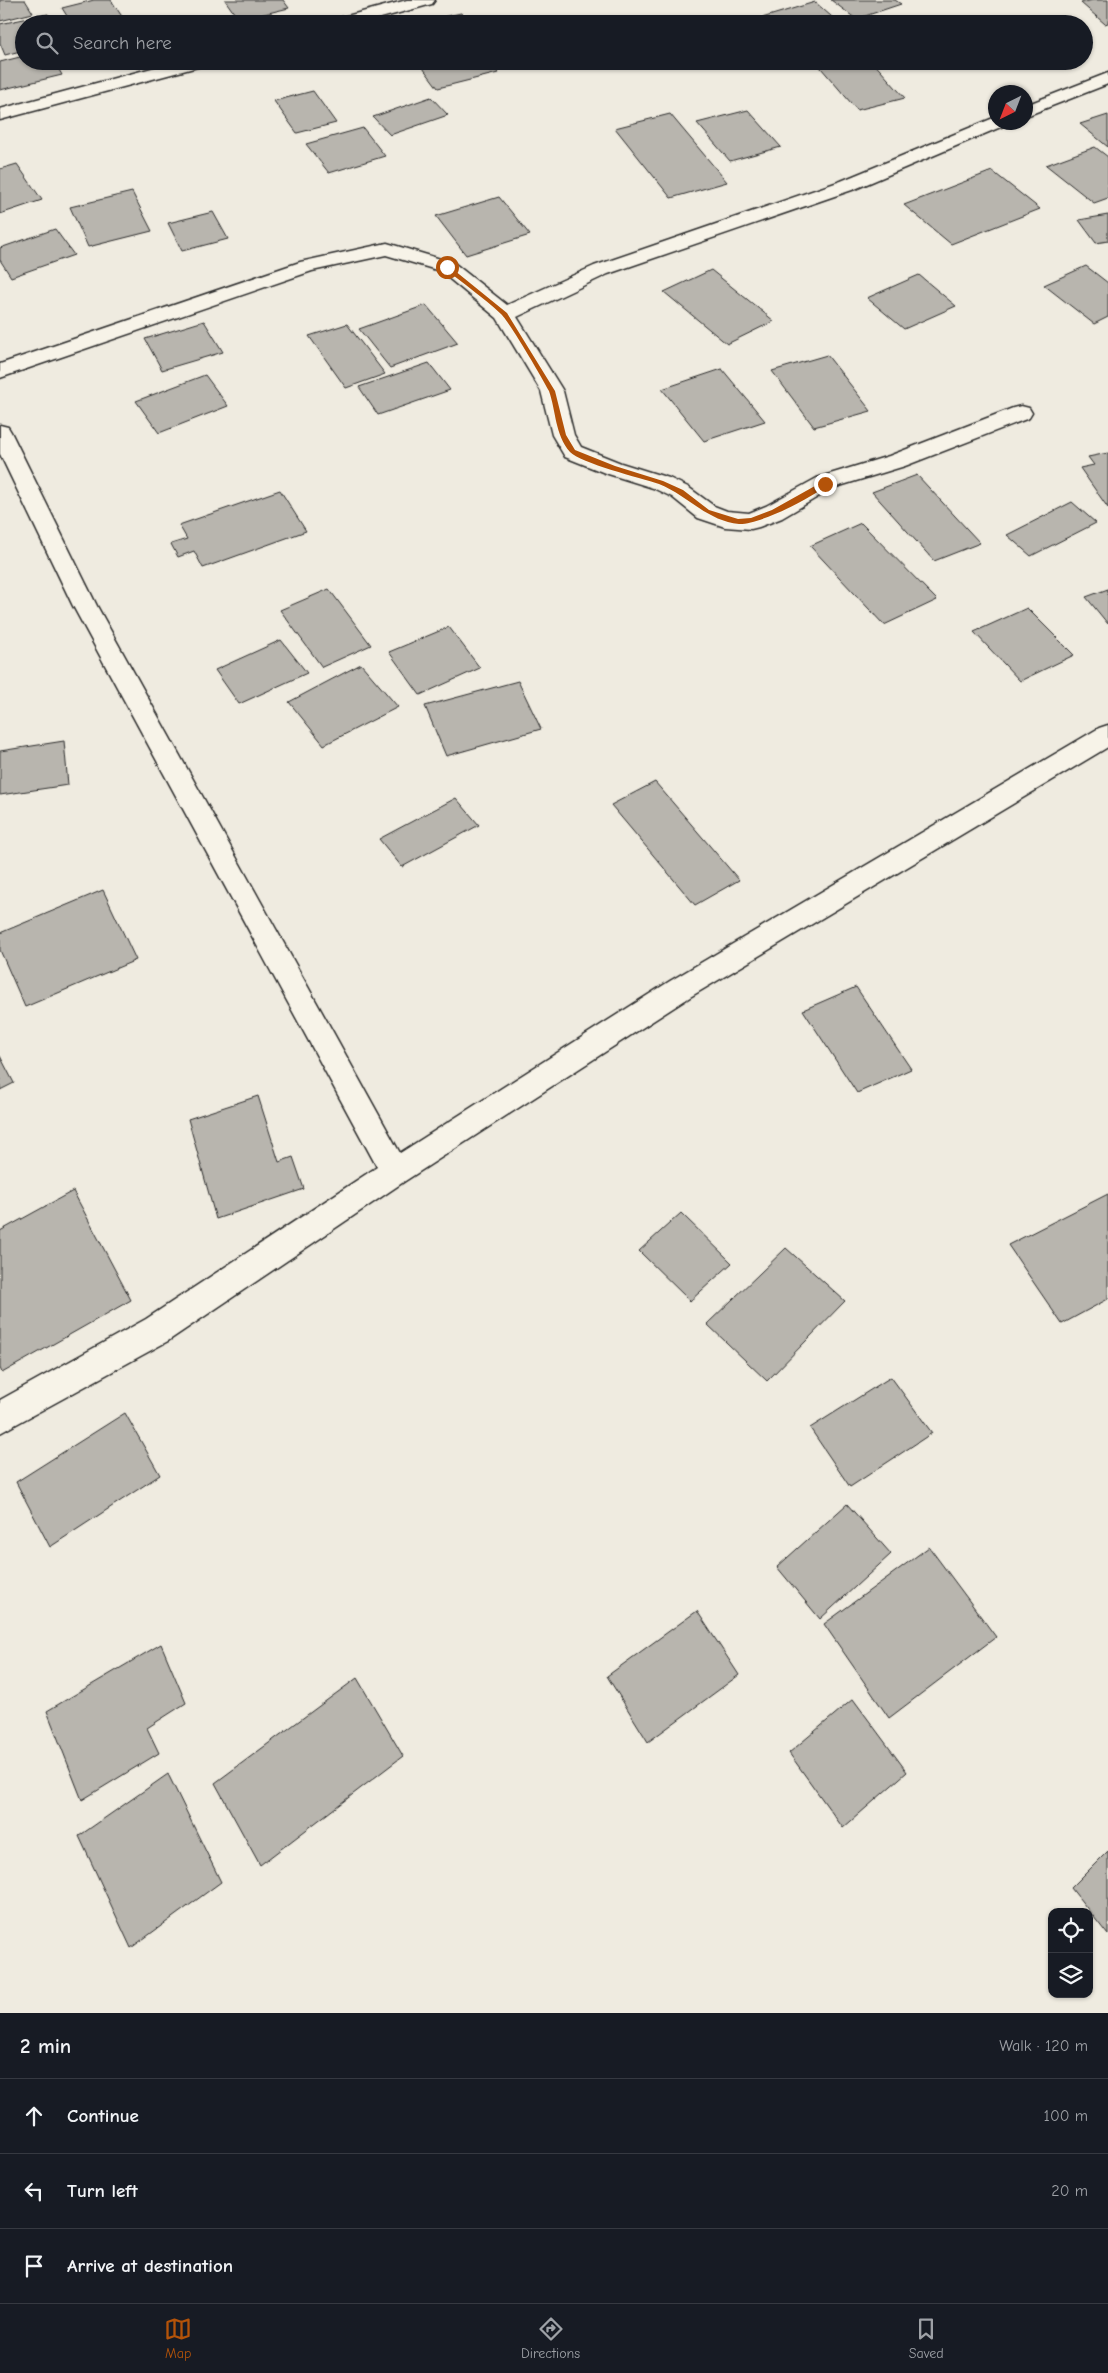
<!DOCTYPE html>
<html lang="en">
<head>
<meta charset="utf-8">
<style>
	body { margin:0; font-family:"Comic Neue",sans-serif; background:#20242c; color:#f1f3f6 }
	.controls { position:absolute; right:15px; bottom:15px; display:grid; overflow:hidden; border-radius:10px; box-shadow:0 1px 4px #0004 }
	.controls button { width:45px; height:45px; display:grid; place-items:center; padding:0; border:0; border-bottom:1px solid #363941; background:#171b24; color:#f1f3f6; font:25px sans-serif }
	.compass { position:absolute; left:988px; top:85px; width:45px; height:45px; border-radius:50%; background:#171b24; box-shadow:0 1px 4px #0004; rotate:222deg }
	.stop { position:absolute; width:15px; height:15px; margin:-11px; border:4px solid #b45309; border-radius:50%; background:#fff }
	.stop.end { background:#b45309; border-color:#fff; box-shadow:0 1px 5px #0008 }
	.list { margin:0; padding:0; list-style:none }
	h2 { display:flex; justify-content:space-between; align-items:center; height:65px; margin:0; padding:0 20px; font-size:21px }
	h2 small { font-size:16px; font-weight:400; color:#9ea1a6 }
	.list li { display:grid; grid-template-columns:32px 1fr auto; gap:15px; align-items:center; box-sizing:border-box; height:75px; padding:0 20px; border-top:1px solid #363941 }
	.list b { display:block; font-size:19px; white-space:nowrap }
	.list em { font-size:16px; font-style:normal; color:#9ea1a6 }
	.icon { flex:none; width:28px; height:28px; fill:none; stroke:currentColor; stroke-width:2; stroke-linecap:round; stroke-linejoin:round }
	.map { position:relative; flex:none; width:1108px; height:2013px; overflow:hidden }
	.search { position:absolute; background:#171b24; box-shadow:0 1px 4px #0004; left:15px; right:15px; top:15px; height:55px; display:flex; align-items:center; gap:12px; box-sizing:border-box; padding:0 18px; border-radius:28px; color:#9ea1a6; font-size:19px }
	.sheet { height:290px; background:#171b24 }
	nav { display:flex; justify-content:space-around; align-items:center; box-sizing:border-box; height:70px; border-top:1px solid #363941; background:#171b24; font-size:14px; color:#9ea1a6 }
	nav a { display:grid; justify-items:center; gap:2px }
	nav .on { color:#b45309 }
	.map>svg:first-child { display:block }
	.building { fill:#b8b5ae; stroke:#2b2b2b }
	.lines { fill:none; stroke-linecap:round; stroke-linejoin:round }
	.minor-casing { stroke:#2b2b2b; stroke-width:3 }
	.minor { fill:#f7f3e8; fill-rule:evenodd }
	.route { fill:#b45309 }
</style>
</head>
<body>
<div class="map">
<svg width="1108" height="2013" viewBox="0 0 1108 2013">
	<rect width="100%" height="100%" fill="#efebe0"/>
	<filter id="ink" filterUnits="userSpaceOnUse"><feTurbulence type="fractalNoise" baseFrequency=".02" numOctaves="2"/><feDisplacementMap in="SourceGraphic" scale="10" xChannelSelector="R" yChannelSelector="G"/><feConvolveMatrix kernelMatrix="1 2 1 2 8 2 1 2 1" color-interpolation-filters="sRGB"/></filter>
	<g filter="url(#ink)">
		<path class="building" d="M0,0h25l8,13 -33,8z
			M94,0h17l16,24h-55l-10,-16z
			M225,0h58l6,8 -50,12z
			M831,0h64l6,4 -45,15z
			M1093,0h15v23l-3,1 -24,-21z
			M815,2l25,22h-72l-6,-6z
			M461,13l8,11h-59z
			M48,14l5,10h-29v26l-19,5 -5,-12v-19z
			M914,17l9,7h-28z
			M24,56v5h30l8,14 -62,15v-28z
			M432,61h57l9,12 -60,15 -18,-24z
			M815,61h57l33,37 -48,12z
			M313,91l23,32 -39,10 -23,-32z
			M431,97l17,18 -58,20 -17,-18z
			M748,110l33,37 -51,14 -33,-38z
			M670,114l57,68 -56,16 -56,-70z
			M1108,115v32l-28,-23z
			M363,128l22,28 -56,17 -23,-29z
			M1095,147l13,10v41l-14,5 -48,-38z
			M17,164l25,36 -42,14v-45z
			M992,171l48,38 -89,35 -47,-39z
			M132,192l20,39 -64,16 -18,-40z
			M499,197l31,38 -64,20 -30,-39z
			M213,212l15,27 -46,12 -14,-28z
			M1108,215v26l-12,2 -17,-23z
			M55,229l19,26 -63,22 -11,-17v-12z
			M1086,266l22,17v34l-14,7 -50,-39z
			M711,270l63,51 -47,23 -63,-52z
			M919,275l37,31 -52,23 -37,-31z
			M426,305l32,38 -68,25 -31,-39z
			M204,321l19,31 -61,18 -17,-31z
			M347,324l38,50 -39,14 -37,-52z
			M827,355l44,56 -57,16 -42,-56z
			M429,363l21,27 -72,25 -19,-28z
			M722,369l43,52 -61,20 -42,-52z
			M205,375l23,31 -69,27 -23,-32z
			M1108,453v55l-28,-40 14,-3 -6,-8z
			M917,475l63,68 -46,18 -62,-69z
			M280,490l26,41 -103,37 -9,-17 -16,6 -7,-13 16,-5 -8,-14z
			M1072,502l24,21 -65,33 -24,-21z
			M861,523l76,77 -53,25 -74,-79z
			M329,589l42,56 -49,22 -42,-57z
			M1108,589v35l-22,-27z
			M1027,608l47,47 -54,26 -46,-49z
			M449,627l31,41 -60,27 -31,-43z
			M281,640l26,33 -68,31 -24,-34z
			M361,664l37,43 -74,38 -35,-43z
			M518,681l23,48 -95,27 -21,-50z
			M64,741l4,44 -68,10v-44z
			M655,782l84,98 -44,25 -84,-100z
			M456,798l23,27 -77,42 -23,-28z
			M103,890l33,70 -111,47 -25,-57v-17z
			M856,987l55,82 -54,24 -54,-83z
			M0,1056l14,27 -14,7z
			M258,1096l21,66 14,-5 11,32 -88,30 -28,-100z
			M73,1191l58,109 -129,73 -2,-5v-137z
			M1108,1194v105l-46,25 -54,-79z
			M681,1213l51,50 -42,38 -51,-50z
			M786,1248l59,53 -78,80 -60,-57z
			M891,1377l41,56 -82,54 -40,-59z
			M125,1413l35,62 -110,72 -34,-65z
			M847,1504l44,50 -71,65 -43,-52z
			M929,1547l67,90 -107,81 -65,-94z
			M697,1611l42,64 -91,67 -41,-66z
			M161,1644l25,59 -39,25 12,25 -77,47 -35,-89z
			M357,1678l46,78 -143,109 -45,-82z
			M853,1699l54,73 -64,56 -54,-75z
			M168,1774l53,108 -90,66 -52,-112z
			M1108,1851v84l-37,-47z"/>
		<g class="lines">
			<g class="minor-casing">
				<path id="minor" d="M407,0h28l-3,4 -73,20h-30l3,-4z
					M178,61h30l-3,4 -205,55v-11z
					M1108,73v11l-82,32v-11z
					M996,117v5h10l-3,4 -148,63 -247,85 -91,43 46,74 11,44 7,12 40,16 48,15 19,9 26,19 13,5 22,2 17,-7 51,-28 72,-22 124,-48 8,-2 8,2 3,5 -3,5 -124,48 -72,22 -51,30 -23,9 -8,2 -26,-2 -27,-9 -26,-21 -19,-9 -48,-15 -40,-16 -13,-22 -11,-44 -44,-73 -57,-47 -54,-16 -74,16 -312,107v-14l300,-102 87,-19 67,20 53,42 87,-39 247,-85z
					M0,425l8,2 3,5 86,174 303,547 270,-172 429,-253 9,-3v22l-418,250 -285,184 -237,160 -168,92v-33l146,-81 231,-152 -304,-561 -73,-152z"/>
			</g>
			<use href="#minor" class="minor"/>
		</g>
	</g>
	<path class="route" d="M445,266h4l58,47 48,78 11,44 9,15 40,16 48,15 20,9 26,20 29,9 13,-1 21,-8 50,-28 6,2c-14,13 -69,41 -89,40 -32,-3 -52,-29 -80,-40 -18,-6 -79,-21 -89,-32 -15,-17 -14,-41 -21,-61 -5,-10 -40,-70 -48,-77 -17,-16 -37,-30 -56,-45z"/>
</svg>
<div class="controls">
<button><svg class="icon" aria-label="locate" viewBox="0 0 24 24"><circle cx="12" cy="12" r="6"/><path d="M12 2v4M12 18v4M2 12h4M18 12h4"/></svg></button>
<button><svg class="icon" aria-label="layers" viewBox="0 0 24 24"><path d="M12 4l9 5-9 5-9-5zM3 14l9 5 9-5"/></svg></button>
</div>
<svg class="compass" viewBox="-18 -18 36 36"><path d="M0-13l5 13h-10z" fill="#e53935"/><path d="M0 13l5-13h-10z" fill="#9ea1a6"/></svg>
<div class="stop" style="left:447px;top:267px"></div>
<div class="stop end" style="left:825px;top:484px"></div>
<div class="search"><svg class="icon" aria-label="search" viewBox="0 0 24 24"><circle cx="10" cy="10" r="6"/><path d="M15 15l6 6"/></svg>Search here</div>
</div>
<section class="sheet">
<h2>2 min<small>Walk · 120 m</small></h2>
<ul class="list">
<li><svg class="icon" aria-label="ahead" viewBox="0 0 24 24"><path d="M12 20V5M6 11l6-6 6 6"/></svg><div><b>Continue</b></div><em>100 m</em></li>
<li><svg class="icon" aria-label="left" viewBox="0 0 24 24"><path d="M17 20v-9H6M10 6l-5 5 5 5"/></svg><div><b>Turn left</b></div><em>20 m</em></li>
<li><svg class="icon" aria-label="arrive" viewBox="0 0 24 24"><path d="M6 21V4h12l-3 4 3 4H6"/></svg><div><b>Arrive at destination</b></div></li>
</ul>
</section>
<nav>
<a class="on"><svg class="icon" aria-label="map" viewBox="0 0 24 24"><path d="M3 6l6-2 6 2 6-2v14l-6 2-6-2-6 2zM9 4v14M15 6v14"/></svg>Map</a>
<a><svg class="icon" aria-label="directions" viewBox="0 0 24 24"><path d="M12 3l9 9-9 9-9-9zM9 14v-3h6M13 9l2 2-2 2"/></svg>Directions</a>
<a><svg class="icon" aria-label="saved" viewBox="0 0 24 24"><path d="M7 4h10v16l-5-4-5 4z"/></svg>Saved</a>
</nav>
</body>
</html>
